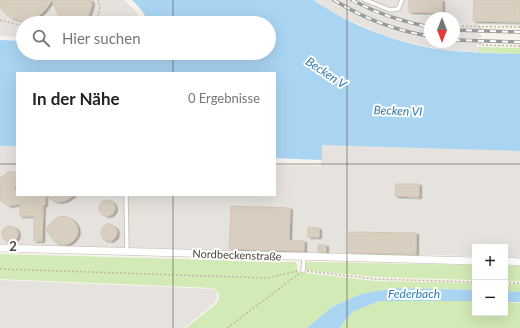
<!DOCTYPE html>
<html lang="de">
<head>
<meta charset="utf-8">
<style>
	body { margin:0; font-family:Lato,sans-serif; background:#f6f6f6; color:#222 }
	.controls { position:absolute; right:12px; bottom:12px; display:grid; overflow:hidden; border-radius:0px; box-shadow:0 4px 16px #0002 }
	.controls button { width:36px; height:36px; display:grid; place-items:center; padding:0; border:0; border-bottom:1px solid #e0e0e0; background:#fff; color:#222; font:20px sans-serif }
	.compass { position:absolute; left:424px; top:12px; width:36px; height:36px; border-radius:50%; background:#fff; box-shadow:0 4px 16px #0002; rotate:180deg }
	.list { margin:0; padding:0; list-style:none }
	h2 { display:flex; justify-content:space-between; align-items:center; height:52px; margin:0; padding:0 16px; font-size:17px }
	h2 small { font-size:13px; font-weight:400; color:#767676 }
	.icon { flex:none; width:22px; height:22px; fill:none; stroke:currentColor; stroke-width:2; stroke-linecap:round; stroke-linejoin:round }
	.map { position:relative; flex:none; width:520px; height:328px; overflow:hidden }
	.search { position:absolute; background:#fff; box-shadow:0 4px 16px #0002; left:16px; top:16px; width:260px; height:44px; display:flex; align-items:center; gap:10px; box-sizing:border-box; padding:0 14px; border-radius:22px; color:#767676; font-size:15px }
	.panel { position:absolute; background:#fff; box-shadow:0 4px 16px #0002; left:16px; top:72px; width:260px; height:124px; border-radius:0px }
	.map>svg:first-child { display:block }
	.industrial { fill:#e6e2dd; fill-rule:evenodd }
	.green { fill:#d2eab5 }
	.water { fill:#a9d4f2 }
	.building { fill:#d8cfc1; stroke:#d3c7b4; filter:url(#shadow) }
	.lines { fill:none; stroke-linecap:round; stroke-linejoin:round }
	.service-casing { stroke:#c2bbae; stroke-width:5 }
	.minor-casing { stroke:#c2bbae; stroke-width:8 }
	.path { stroke:#c4b79f; stroke-width:1.5; stroke-dasharray:2 2; stroke-linecap:butt }
	.service { stroke:#fff; stroke-width:3.5 }
	.minor { stroke:#fff; stroke-width:7 }
	.rail-casing { stroke:#9a9a9a; stroke-width:3.5 }
	.rail { stroke:#fff; stroke-width:2; stroke-dasharray:6; stroke-linecap:butt }
	.grid { fill:none; stroke:#4b4439; stroke-width:1; stroke-opacity:0.55 }
	.labels { text-anchor:middle; stroke-width:4; stroke-linejoin:round; paint-order:stroke }
	.street-label { font-size:11px; fill:#4b4439; stroke:#fff }
	.water-label { font-size:12px; font-style:italic; fill:#2e7ab2; stroke:#fff }
	.grid-label { font-size:13px; text-anchor:middle; font-weight:bold; fill:#4b4439; stroke:#fff; stroke-width:4; stroke-linejoin:round; paint-order:stroke }
</style>
</head>
<body>
<div class="map">
<svg width="520" height="328" viewBox="0 0 520 328">
	<defs>
		<filter id="shadow"><feDropShadow dx="2.5" dy="1.5" stdDeviation="0" flood-color="#0004"/></filter>
	</defs>
	<rect width="100%" height="100%" fill="#f6f3ec"/>
	<path class="industrial" d="M0,0h124l13,12 4,11h-118v14l-23,-1z
		M313,0h207v26l-41,-2 -2,28 -35,-2 -55,-13 -51,-23zM430,18h24v24h-24z
		M322,145l198,6v107l-15,-1v-10h-30v9l-347,-7 -128,-4v-99h17v49h258v-30l46,1z
		M0,280l214,9 3,5v4l-3,5 -30,25h-184z"/>
	<path class="green" d="M478,47l42,1v6l-43,-2z
		M0,254l296,8 2,10 77,9 100,2v7l-80,-2 -34,6 -29,13 -25,21h-121l30,-24 3,-5v-5l-5,-6 -214,-9z
		M307,262l168,3v15l-99,-3 -71,-7v-7z
		M505,266h15v15h-15z
		M505,284h15v8l-15,-1z
		M449,300l26,1v12h30v-11l15,1v25h-181l13,-16 27,-11z"/>
	<path class="water" d="M132,0h181c39,26 85,44 131,50 25,3 51,3 76,4v97l-198,-6v15l-47,-2v-85h-258v73h-17v-106l23,1v12h246v-30h-122c-1,-10 -8,-16 -15,-23z
		M395,288l80,2v11h-96l-27,11 -13,16h-32l25,-21 29,-13z
		M505,291l15,1v10h-15z"/>
	<path class="building" d="M0,0h91l1,4 -3,10 -4,5 -6,3 -8,1 -8,-3 -5,-5 -6,-15 -7,10 -6,6 -8,4 -9,1 -11,-3 -7,-6 -4,-5z
		M409,0h33v13l-33,-1z
		M474,0h46v22l-47,-1z
		M10,171l7,2v13l-3,2 3,4v3h57l-7,5 -8,2 -5,-1 -9,-6v10h-2l-1,36h-8v-25h-14v-12l-11,2 -9,-6v-22z
		M396,184h23v13l-24,-1z
		M99 208a8 8 0 1 1 16 0a8 8 0 1 1-16 0Z
		M231,206l59,2 -1,33h15v10l-75,-2z
		M64,216l6,2 4,3 3,5 1,6 -2,5 -3,4 -5,3 -6,1 -7,-3 -10,-13 11,-11z
		M108,223l7,4 2,4 -1,6 -5,4 -7,-1 -3,-6 1,-6z
		M2 234a8 8 0 1 1 16 0a8 8 0 1 1-16 0Z
		M308,227l11,1v9h-11z
		M349,232l67,1v21l-67,-1z
		M318,245h8v7h-8z"/>
	<g class="lines">
		<g class="service-casing">
			<path id="service" d="M365,0l25,10 8,-1 4,-9
				M126,195l1,56
				M303,271l1,-14"/>
		</g>
		<g class="minor-casing">
			<path id="minor" d="M0,248l475,13
				M505,261l15,1"/>
		</g>
		<path class="path" d="M0,20l23,6
			M92,23c7,-7 10,-14 6,-23
			M454,26l66,1
			M480,27v18l40,1
			M0,269l267,9 31,-7
			M307,271l68,8 100,3
			M505,283h15
			M227,328l73,-55"/>
		<use href="#service" class="service"/>
		<use href="#minor" class="minor"/>
		<g class="rail-casing">
			<path id="rail" d="M334,0c29,18 62,31 96,36
				M352,0c24,13 51,22 78,27
				M454,30l66,2
				M454,40l66,2"/>
		</g>
		<use href="#rail" class="rail"/>
	</g>
	<path class="grid" d="M173,0v23M347,0v328M173,53v20M0,164h17M275,164h245M173,195v133"/>
	<g class="labels">
		<g class="street-label">
			<text transform="translate(237 255) rotate(2)" y="4">Nordbeckenstraße</text>
		</g>
		<g class="water-label">
			<text transform="translate(326 73) rotate(34)" y="4">Becken V</text>
			<text transform="translate(398 111) rotate(2)" y="4">Becken VI</text>
			<text x="414" y="298">Federbach</text>
		</g>
	</g>
	<g class="grid-label">
		<text x="13" y="251">2</text>
	</g>
</svg>
<div class="controls">
<button>+</button>
<button>−</button>
</div>
<svg class="compass" viewBox="-18 -18 36 36"><path d="M0-13l5 13h-10z" fill="#e53935"/><path d="M0 13l5-13h-10z" fill="#767676"/></svg>
<div class="search"><svg class="icon" aria-label="search" viewBox="0 0 24 24"><circle cx="10" cy="10" r="6"/><path d="M15 15l6 6"/></svg>Hier suchen</div>
<section class="panel">
<h2>In der Nähe<small>0 Ergebnisse</small></h2>
<ul class="list">
</ul>
</section>
</div>
</body>
</html>
